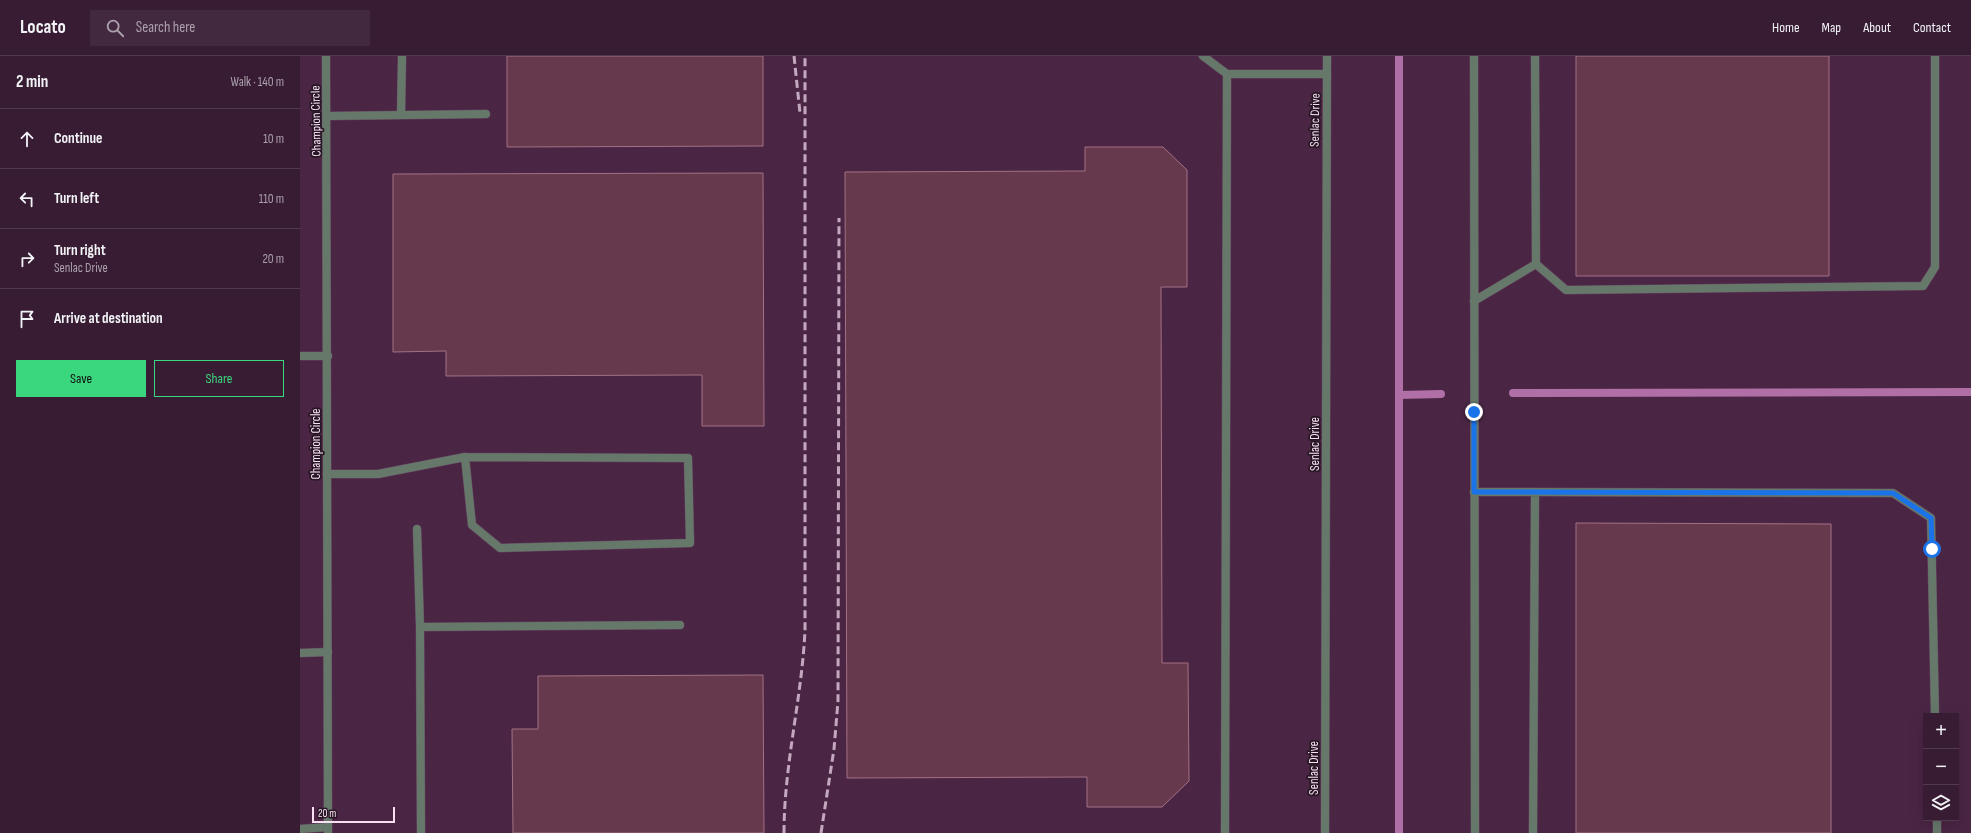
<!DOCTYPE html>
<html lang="en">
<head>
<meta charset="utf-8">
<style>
	body { margin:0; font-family:"Sofia Sans Condensed",sans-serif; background:#43293f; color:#f1f3f6 }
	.controls { position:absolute; right:12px; bottom:12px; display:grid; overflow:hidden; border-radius:0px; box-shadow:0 4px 16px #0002 }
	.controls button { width:36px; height:36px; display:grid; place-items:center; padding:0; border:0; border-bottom:1px solid #523a4e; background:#381c33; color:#f1f3f6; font:20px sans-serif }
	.scale { position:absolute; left:12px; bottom:10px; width:83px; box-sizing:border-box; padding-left:4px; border:2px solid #f8e0f3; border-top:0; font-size:11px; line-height:14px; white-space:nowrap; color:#f8e0f3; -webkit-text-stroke:3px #271624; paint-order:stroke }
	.stop { position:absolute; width:12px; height:12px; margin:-9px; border:3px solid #1a73e8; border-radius:50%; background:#fff }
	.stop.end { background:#1a73e8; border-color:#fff; box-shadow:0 1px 4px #0008 }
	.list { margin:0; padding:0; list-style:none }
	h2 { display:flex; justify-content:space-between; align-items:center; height:52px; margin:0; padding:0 16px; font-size:17px }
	h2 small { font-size:13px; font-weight:400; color:#aba1ac }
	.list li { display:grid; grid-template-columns:26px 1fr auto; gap:12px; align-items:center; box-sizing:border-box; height:60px; padding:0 16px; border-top:1px solid #523a4e }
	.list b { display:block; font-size:15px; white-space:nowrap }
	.list p { margin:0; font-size:13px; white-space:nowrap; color:#aba1ac }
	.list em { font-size:13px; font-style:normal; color:#aba1ac }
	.actions { display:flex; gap:8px; padding:12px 16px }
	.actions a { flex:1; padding:9px 0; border:1px solid #3bd77f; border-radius:0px; text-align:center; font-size:14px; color:#3bd77f }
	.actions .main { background:#3bd77f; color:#111 }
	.icon { flex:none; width:22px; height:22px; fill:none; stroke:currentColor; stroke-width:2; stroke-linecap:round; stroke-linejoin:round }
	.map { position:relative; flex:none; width:1671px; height:777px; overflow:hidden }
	header { display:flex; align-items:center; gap:24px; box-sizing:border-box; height:56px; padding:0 20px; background:#381c33; border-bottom:1px solid #523a4e }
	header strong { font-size:19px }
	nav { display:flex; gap:22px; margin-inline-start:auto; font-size:14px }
	.search { width:280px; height:36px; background:#43293f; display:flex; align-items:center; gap:10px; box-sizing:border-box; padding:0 14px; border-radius:0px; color:#aba1ac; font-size:15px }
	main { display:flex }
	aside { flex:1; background:#381c33 }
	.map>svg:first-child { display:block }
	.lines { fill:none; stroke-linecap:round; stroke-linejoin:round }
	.stream { stroke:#b06fa6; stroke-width:8 }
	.building { fill:#67394d; stroke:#a47185 }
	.service-casing { stroke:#664460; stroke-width:9 }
	.minor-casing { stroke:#664460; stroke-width:9 }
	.tertiary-casing { stroke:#664460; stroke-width:9 }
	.service { stroke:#65786a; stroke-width:8 }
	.minor { stroke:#65786a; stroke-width:8 }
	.tertiary { stroke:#65786a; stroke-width:8 }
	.rail { stroke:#c4a8bf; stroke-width:3; stroke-dasharray:8 4; stroke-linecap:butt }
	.route { stroke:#1a73e8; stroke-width:5 }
	.labels { text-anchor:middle; stroke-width:3.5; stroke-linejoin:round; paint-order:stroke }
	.street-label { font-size:13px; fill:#f8e0f3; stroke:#271624 }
</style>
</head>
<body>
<header>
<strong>Locato</strong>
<div class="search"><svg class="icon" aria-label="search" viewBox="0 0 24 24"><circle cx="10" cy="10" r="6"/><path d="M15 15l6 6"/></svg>Search here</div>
<nav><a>Home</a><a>Map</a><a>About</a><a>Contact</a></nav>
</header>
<main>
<aside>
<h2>2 min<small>Walk · 140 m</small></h2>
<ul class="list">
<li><svg class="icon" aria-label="ahead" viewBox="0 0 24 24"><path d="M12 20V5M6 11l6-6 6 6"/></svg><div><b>Continue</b></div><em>10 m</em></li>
<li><svg class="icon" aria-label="left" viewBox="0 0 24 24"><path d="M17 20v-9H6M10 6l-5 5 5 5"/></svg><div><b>Turn left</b></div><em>110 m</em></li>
<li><svg class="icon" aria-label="right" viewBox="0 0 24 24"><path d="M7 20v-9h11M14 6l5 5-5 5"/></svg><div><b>Turn right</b><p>Senlac Drive</p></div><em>20 m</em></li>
<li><svg class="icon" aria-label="arrive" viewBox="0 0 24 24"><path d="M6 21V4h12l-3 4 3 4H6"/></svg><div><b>Arrive at destination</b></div></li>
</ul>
<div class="actions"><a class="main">Save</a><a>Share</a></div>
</aside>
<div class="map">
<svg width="1671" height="777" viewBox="0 0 1671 777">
	<rect width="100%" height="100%" fill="#4a2644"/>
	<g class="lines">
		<path class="stream" d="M1099,0v777
			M1213,337l458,-1
			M1099,339l42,-1"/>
	</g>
	<path class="building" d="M207,0h256v90l-256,1z
		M1276,0h253v220h-253z
		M785,91h78l24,23v117h-26l1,376h26l1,118 -27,26h-75v-30l-240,1 -2,-606 240,-1z
		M463,117l1,253h-62v-51l-256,1v-25l-53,1v-178z
		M1276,467l255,1v309h-255z
		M463,619l1,158h-251l-1,-104h26v-53z"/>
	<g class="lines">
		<g class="service-casing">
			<path id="service" d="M903,0l24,18
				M1235,0l1,208 30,26 357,-4 12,-19v-211
				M101,59l1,-59
				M27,60l159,-2
				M1174,245l62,-37
				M0,300h28
				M27,418h51l87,-17 223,1 2,85 -190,5 -28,-23 -7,-68
				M1174,436l419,1 38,25 4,198
				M117,473l3,98
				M0,597l28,-1
				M1637,762v15
				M0,773l28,-2
				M121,777l-1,-206 260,-2
				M925,777l2,-759h100
				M1233,777l2,-341"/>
		</g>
		<g class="minor-casing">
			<path id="minor" d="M26,0l2,777"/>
		</g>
		<g class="tertiary-casing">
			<path id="tertiary" d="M1174,0l1,777
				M1025,777l2,-777"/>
		</g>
		<use href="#service" class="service"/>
		<use href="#minor" class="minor"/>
		<use href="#tertiary" class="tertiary"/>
		<path class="rail" d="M494,0l6,57
			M484,777c0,-69 18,-135 21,-203v-574
			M521,777l13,-84 4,-48 1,-483"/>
	</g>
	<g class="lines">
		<path class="route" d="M1174,356v80l419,1 38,25 1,31"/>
	</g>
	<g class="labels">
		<g class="street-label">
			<text transform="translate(1014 64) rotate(-89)" y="5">Senlac Drive</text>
			<text transform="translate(15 65) rotate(-91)" y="5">Champion Circle</text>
			<text transform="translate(15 388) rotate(-90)" y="5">Champion Circle</text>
			<text transform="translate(1014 388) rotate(-90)" y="5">Senlac Drive</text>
			<text transform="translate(1013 712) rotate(-90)" y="5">Senlac Drive</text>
		</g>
	</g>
</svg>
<div class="controls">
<button>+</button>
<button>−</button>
<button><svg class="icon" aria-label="layers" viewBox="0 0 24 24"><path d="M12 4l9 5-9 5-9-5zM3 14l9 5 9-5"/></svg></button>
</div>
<div class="scale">20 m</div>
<div class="stop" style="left:1632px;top:493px"></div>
<div class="stop end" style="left:1174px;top:356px"></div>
</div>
</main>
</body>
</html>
